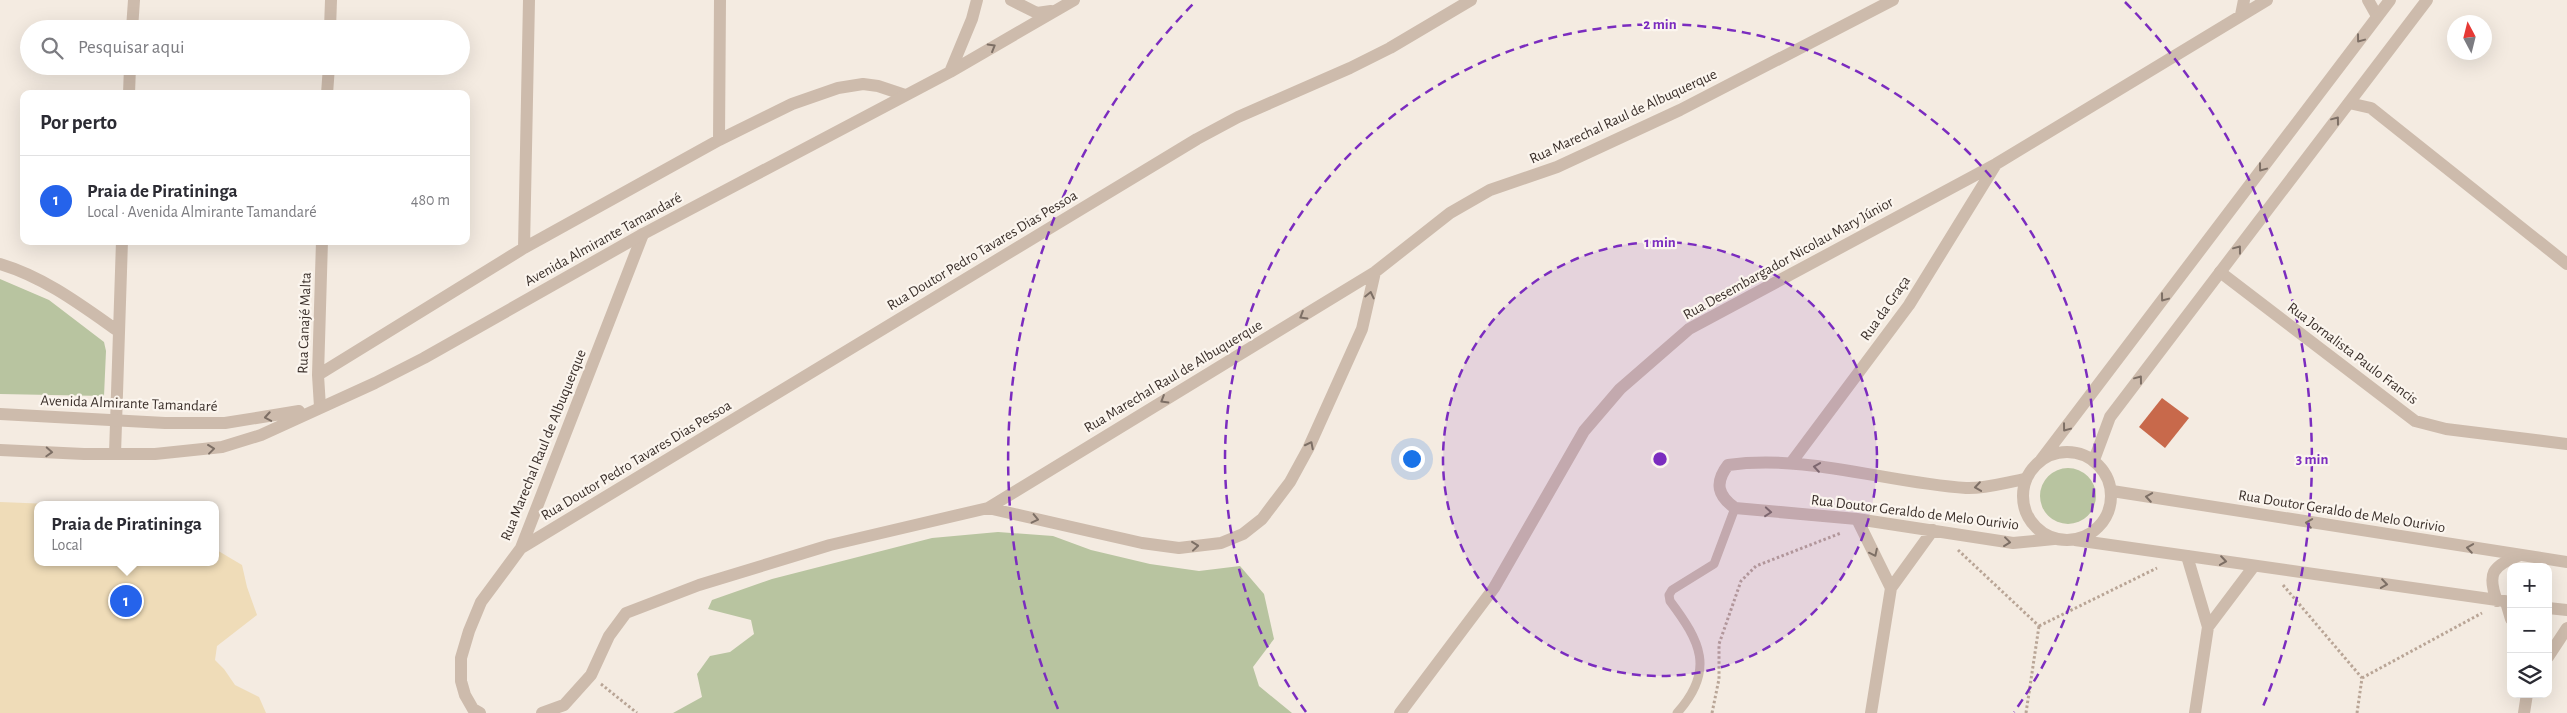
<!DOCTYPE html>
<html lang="pt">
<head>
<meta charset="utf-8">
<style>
	body { margin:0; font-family:"Alegreya Sans",sans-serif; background:#f7f7f7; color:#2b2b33 }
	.controls { position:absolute; right:15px; bottom:15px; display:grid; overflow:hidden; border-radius:10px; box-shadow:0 5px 20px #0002 }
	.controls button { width:45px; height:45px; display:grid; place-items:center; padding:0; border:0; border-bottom:1px solid #e1e1e2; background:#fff; color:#2b2b33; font:25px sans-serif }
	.compass { position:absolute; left:2447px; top:15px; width:45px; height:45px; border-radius:50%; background:#fff; box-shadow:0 5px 20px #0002; rotate:353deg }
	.you { position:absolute; left:1411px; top:458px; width:18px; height:18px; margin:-12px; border:4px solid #fff; border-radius:50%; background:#1a73e8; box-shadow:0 0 0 8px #1a73e833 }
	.badge { display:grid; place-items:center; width:32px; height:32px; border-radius:50%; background:#2563eb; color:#fff; font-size:16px; font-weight:700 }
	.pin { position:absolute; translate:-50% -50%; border:2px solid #fff; box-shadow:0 1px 5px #0006 }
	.popup { position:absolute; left:34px; top:501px; width:185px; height:65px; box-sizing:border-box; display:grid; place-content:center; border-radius:10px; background:#fff; filter:drop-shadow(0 1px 4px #0005); font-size:16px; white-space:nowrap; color:#7c7c81 }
	.popup b { font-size:19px; color:#2b2b33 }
	.popup::after { content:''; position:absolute; left:50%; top:100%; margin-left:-10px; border:10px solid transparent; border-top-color:#fff }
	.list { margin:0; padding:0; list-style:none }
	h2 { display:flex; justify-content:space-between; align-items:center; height:65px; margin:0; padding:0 20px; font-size:21px }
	h2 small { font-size:16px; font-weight:400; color:#7c7c81 }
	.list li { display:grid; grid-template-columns:32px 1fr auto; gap:15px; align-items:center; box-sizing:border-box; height:90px; padding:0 20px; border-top:1px solid #e1e1e2 }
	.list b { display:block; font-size:19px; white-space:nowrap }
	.list p { margin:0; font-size:16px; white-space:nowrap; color:#7c7c81 }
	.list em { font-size:16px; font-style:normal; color:#7c7c81 }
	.icon { flex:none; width:28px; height:28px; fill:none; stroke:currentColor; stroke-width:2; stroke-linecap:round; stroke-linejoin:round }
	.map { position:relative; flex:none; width:2567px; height:713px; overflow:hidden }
	.search { position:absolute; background:#fff; box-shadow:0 5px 20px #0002; left:20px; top:20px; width:450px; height:55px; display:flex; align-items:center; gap:12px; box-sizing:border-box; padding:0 18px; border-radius:28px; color:#7c7c81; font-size:19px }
	.panel { position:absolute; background:#fff; box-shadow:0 5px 20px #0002; left:20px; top:90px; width:450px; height:155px; border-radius:10px }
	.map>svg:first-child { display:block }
	.green { fill:#b8c4a0 }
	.sand { fill:#efdcb8 }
	.building { fill:#c8694b }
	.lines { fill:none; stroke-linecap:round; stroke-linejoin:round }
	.path { stroke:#b9a596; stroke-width:3; stroke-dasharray:2.5 2.5; stroke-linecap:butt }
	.service { stroke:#cdbbac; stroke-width:9 }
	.minor { stroke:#cdbbac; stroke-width:12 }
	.tertiary { stroke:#cdbbac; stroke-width:12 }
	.oneway { stroke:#7d6f65 }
	.ring { fill:none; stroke:#7b2cbf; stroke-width:2.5; stroke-dasharray:9 6 }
	.labels { text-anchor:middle; stroke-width:4.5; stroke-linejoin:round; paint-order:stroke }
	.street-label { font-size:15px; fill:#3b302b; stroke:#fbf5ee }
	.centre { fill:#7b2cbf; stroke:#fbf5ee; stroke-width:2.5 }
	.ring-label { font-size:15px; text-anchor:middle; font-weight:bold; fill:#7b2cbf; stroke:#fbf5ee; stroke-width:4.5; stroke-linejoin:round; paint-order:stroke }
</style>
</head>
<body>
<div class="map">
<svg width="2567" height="713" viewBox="0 0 2567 713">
	<rect width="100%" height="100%" fill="#f4ebe1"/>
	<path class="green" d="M0,279l49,21 55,42 2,9 -2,45 -104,-2z
		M2040 496a28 28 0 1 1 56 0a28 28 0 1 1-56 0Z
		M998,532l55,4 38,14 59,14 49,7 41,-5 24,28 10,45 -21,28 6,19 33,27h-619l29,-16 -5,-23 13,-18 20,-4 24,-18 -3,-14 -43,-11 4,-9 60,-21 160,-41z"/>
	<path class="sand" d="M0,502l75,3h-38v57h178v-13l27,16 5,22 10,28 -40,31 -2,14 9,9 11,16 24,12 7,16h-266z"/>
	<path class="building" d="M2162,398l27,20 -24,30 -26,-21z"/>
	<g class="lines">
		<path class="path" d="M1958,550l81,76
			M2283,585l79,93 -5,35
			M2039,626l118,-58
			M2362,678l120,-65
			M601,684l36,29
			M1712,713l7,-34v-35l22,-63 15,-15 85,-33
			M2026,713l13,-87"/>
		<path class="service" d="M1677,713c39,-43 23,-72 -7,-112l-1,-6 3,-5 42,-26 21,-56"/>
		<path class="minor" d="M2368,0l9,16
			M2241,15l3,-15
			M132,29l2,-29
			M330,29l1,-29
			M129,94l1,-28
			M327,94l2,-28
			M2349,103l22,5 196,156
			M719,140l1,-140
			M524,248l5,-248
			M0,264c44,13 81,41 118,67
			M2220,272l195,149 31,8 121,15
			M318,375l206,-127 195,-108 73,-36 46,-16 25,-4 15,2 27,9
			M320,407l-2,-32 4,-134
			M115,454l7,-213
			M1791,463l118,-158 87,-141
			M2026,479c-19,3 -41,10 -60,9 -79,-5 -158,-34 -238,-23 -14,18 -10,31 7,43l122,11 156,24 41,-4
			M988,508l154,35 37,5 42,-5 22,-9 19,-15 28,-37 18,-33 54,-120 13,-57
			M1857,519l34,69
			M521,548l676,-409 41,-22 112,-49 40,-20 81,-48
			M2187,556l21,71 -13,86
			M2506,602l5,17
			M2208,627l46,-61
			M2548,657l19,-29
			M480,713l-7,-4 -8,-14 -4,-14v-23l8,-27 12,-29 40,-54 122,-314
			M542,713l22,-8 27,-30 18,-39 17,-23 73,-28 131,-40 158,-37 387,-236 75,-59 40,-23 67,-23 123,-57 213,-110
			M1400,713l94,-125 90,-157 36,-42 69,-60 307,-165 271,-164
			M1871,713l20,-125 42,-58
			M2524,713l3,-19"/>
		<path class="tertiary" d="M1011,0l26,13 14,-2
			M950,72l22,-53 5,-19
			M0,414l165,9h60l74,-12
			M0,450l84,4h71l67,-7 39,-12 114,-52 49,-25 219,-124 307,-162 124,-72
			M2023 496a44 44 0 1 1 88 0a44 44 0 1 1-88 0Z
			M2041,460l349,-460
			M2094,460l16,-43 317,-417
			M2112,491l455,71
			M2075,540l436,62
			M2497,601c-10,-27 -5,-35 21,-45
			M2548,608l19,2"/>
	</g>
	<defs><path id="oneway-chevron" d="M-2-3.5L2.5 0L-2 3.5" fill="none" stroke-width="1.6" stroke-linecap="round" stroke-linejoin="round" transform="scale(1.25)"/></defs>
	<g class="oneway">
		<use href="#oneway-chevron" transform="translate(2360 39) rotate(127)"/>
		<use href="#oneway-chevron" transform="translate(992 47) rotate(-30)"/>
		<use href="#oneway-chevron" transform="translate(2336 120) rotate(-53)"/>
		<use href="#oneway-chevron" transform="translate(2262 168) rotate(127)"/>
		<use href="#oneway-chevron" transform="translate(2238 249) rotate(-53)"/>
		<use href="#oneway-chevron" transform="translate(1370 295) rotate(-77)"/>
		<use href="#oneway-chevron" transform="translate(2164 298) rotate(127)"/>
		<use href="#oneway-chevron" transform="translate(1303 316) rotate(149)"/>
		<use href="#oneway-chevron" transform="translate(2139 379) rotate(-53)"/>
		<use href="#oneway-chevron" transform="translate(1164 400) rotate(149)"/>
		<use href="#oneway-chevron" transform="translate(268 417) rotate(170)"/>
		<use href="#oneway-chevron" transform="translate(2066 428) rotate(127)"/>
		<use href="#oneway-chevron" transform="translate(1310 445) rotate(-63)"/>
		<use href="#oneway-chevron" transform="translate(211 449) rotate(-7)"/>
		<use href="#oneway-chevron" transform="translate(49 452) rotate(3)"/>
		<use href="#oneway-chevron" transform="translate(1817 467) rotate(-172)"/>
		<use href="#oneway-chevron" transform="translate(1978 487) rotate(172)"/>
		<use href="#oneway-chevron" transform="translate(2149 497) rotate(-171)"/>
		<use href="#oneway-chevron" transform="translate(1768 512) rotate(5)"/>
		<use href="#oneway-chevron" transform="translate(1035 519) rotate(13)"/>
		<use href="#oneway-chevron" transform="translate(2309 523) rotate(-171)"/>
		<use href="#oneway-chevron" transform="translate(2007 542) rotate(7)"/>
		<use href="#oneway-chevron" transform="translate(1195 546) rotate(-6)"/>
		<use href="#oneway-chevron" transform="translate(2470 548) rotate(-171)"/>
		<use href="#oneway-chevron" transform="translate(1874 553) rotate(64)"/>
		<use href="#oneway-chevron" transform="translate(2223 561) rotate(8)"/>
		<use href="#oneway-chevron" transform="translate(2384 584) rotate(8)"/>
	</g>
	<circle cx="1660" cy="459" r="217" fill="#7b2cbf" fill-opacity=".12"/>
	<g class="ring">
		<circle cx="1660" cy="459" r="217"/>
		<path d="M1306 712A435 435 0 1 1 2014 712"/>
		<path d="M1058 709A652 652 0 0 1 1195 2M2125 2A652 652 0 0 1 2262 709"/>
	</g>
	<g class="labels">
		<g class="street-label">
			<text transform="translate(1623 116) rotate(-25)" y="5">Rua Marechal Raul de Albuquerque</text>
			<text transform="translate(603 239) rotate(-29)" y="5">Avenida Almirante Tamandaré</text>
			<text transform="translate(982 250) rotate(-31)" y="5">Rua Doutor Pedro Tavares Dias Pessoa</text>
			<text transform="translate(1788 258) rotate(-29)" y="5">Rua Desembargador Nicolau Mary Júnior</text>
			<text transform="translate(1885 308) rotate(-55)" y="5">Rua da Graça</text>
			<text transform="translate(304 323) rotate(-88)" y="5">Rua Canajé Malta</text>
			<text transform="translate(2353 353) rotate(37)" y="5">Rua Jornalista Paulo Francis</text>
			<text transform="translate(1173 376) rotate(-31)" y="5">Rua Marechal Raul de Albuquerque</text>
			<text transform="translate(129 403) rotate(2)" y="5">Avenida Almirante Tamandaré</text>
			<text transform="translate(543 445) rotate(-68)" y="5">Rua Marechal Raul de Albuquerque</text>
			<text transform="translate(636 460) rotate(-31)" y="5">Rua Doutor Pedro Tavares Dias Pessoa</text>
			<text transform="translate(2342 511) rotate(9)" y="5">Rua Doutor Geraldo de Melo Ourivio</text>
			<text transform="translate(1915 512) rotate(7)" y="5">Rua Doutor Geraldo de Melo Ourivio</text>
		</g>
	</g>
	<circle cx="1660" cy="459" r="8" class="centre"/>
	<g class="ring-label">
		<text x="1660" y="29">2 min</text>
		<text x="1660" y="247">1 min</text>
		<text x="2312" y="464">3 min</text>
	</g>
</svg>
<div class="controls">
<button>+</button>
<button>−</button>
<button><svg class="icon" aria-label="layers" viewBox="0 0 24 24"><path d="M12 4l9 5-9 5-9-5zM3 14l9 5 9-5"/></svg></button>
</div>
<svg class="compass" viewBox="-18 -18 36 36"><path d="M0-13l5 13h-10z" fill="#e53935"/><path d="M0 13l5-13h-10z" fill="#7c7c81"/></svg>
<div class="you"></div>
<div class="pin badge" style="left:126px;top:601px">1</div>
<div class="popup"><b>Praia de Piratininga</b>Local</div>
<div class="search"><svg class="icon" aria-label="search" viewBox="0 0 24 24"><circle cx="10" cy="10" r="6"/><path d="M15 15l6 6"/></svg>Pesquisar aqui</div>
<section class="panel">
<h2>Por perto<small></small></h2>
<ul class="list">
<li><span class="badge">1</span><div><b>Praia de Piratininga</b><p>Local · Avenida Almirante Tamandaré</p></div><em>480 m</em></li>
</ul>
</section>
</div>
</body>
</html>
